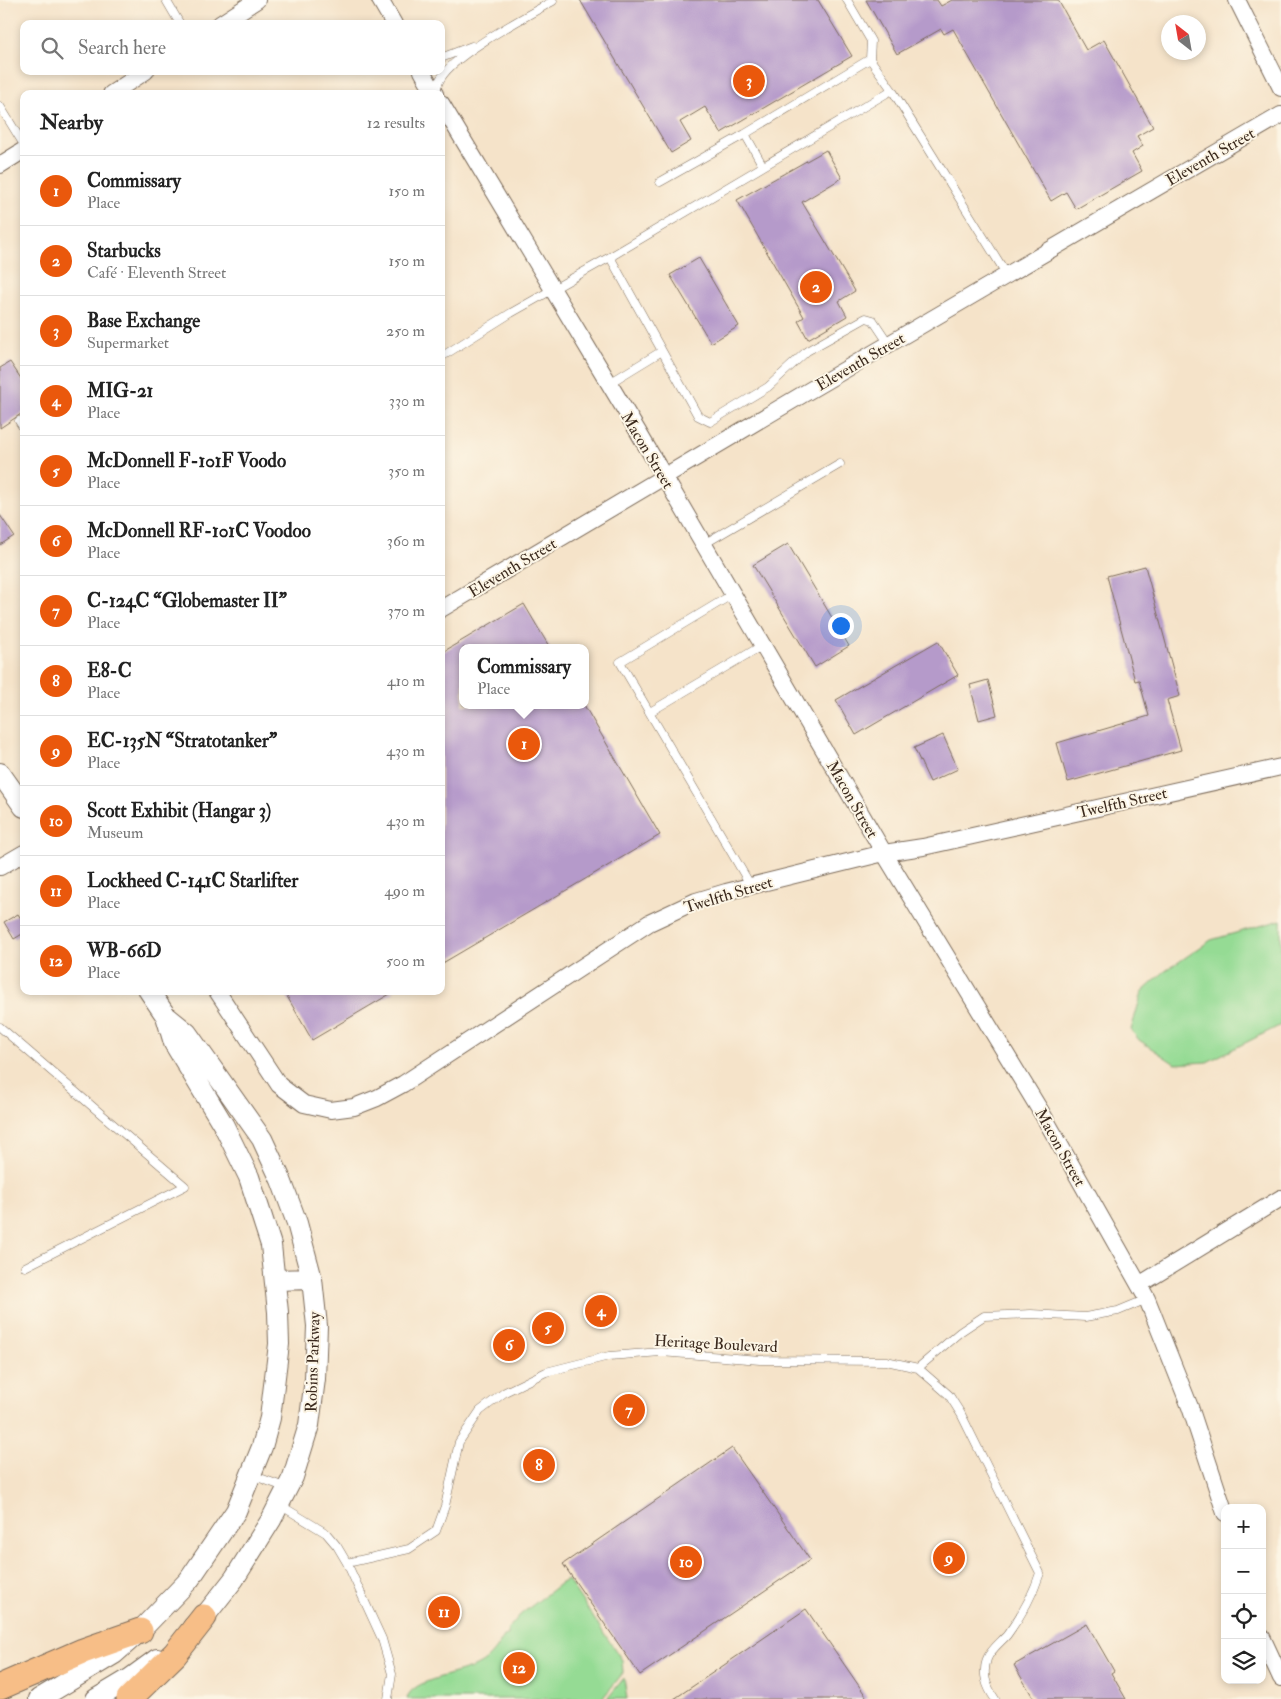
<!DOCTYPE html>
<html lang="en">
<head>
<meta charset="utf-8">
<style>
	body { margin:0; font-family:"IM FELL Double Pica",serif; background:#f2f2f2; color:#222 }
	.controls { position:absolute; right:15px; bottom:15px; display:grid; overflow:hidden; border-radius:10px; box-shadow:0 2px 8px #0003 }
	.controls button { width:45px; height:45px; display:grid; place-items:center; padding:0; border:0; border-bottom:1px solid #e0e0e0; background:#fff; color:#222; font:25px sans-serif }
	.compass { position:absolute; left:1161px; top:15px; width:45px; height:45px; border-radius:50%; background:#fff; box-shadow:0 2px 8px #0003; rotate:329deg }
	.you { position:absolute; left:840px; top:625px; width:18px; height:18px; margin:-12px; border:4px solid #fff; border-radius:50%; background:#1a73e8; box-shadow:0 0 0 8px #1a73e833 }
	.badge { display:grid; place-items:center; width:32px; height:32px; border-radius:50%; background:#ea580c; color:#fff; font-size:16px; font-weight:700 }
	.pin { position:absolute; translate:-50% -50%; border:2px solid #fff; box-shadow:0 1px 5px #0006 }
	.popup { position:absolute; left:459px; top:644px; width:130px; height:65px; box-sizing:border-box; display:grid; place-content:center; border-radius:10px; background:#fff; filter:drop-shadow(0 1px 4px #0005); font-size:16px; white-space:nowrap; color:#767676 }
	.popup b { font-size:19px; color:#222 }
	.popup::after { content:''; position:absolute; left:50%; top:100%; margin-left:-10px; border:10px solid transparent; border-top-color:#fff }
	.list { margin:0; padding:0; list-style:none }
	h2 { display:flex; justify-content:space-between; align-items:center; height:65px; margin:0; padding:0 20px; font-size:21px }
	h2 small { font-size:16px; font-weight:400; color:#767676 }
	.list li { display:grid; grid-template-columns:32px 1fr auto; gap:15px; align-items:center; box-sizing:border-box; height:70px; padding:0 20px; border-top:1px solid #e0e0e0 }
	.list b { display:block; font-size:19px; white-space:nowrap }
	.list p { margin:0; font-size:16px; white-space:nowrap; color:#767676 }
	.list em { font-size:16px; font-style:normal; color:#767676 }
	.icon { flex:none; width:28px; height:28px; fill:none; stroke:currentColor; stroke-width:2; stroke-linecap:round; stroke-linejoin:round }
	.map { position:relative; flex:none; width:1281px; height:1699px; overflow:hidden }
	.search { position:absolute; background:#fff; box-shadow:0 2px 8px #0003; left:20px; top:20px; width:425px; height:55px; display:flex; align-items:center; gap:12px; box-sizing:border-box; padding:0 18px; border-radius:10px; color:#767676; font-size:19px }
	.panel { position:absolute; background:#fff; box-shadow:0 2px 8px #0003; left:20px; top:90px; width:425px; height:905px; border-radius:10px }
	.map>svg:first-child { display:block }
	.green { fill:#95db94; stroke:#688259 }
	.building { fill:#b59aca }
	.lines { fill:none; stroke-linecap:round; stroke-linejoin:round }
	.service-casing { stroke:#7c6b5a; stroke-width:9 }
	.minor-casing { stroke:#7c6b5a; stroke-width:18 }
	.tertiary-casing { stroke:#7c6b5a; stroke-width:22 }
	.primary-casing { stroke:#7c6b5a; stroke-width:27 }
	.service { stroke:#fff; stroke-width:8 }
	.minor { stroke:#fff; stroke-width:16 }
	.tertiary { stroke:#fff; stroke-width:20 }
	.primary { stroke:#f7be87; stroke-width:25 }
	.labels { text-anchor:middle; stroke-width:4; stroke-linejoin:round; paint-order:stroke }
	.street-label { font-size:16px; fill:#3b2a1e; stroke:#fcf5e5 }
</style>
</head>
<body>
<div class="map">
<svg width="1281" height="1699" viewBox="0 0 1281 1699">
	<rect width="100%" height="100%" fill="#fcf5e5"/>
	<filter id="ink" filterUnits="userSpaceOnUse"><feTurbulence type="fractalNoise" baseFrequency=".02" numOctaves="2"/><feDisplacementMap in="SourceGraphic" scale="10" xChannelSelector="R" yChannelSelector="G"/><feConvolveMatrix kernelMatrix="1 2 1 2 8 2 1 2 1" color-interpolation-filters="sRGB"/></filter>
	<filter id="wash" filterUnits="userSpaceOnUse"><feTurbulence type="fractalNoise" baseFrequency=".0096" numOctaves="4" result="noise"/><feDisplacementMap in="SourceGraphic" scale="20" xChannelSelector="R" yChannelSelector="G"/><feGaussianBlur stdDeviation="1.12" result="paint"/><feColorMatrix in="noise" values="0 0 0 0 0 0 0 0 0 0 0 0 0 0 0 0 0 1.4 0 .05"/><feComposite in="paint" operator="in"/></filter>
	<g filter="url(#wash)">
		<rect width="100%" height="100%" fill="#f5e3c9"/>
		<path class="green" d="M1281,920v105l-74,37 -32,2 -36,-24 -8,-10 11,-38 22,-20 47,-32z
			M568,1580l54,80 1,13 -21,26h-195c3,-20 55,-25 71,-34 12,-6 19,-17 26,-29l4,-1v-6l12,-14 41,-32z
			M624,1678l3,21h-20z"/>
		<g id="blocks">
			<path class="building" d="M580,0h238l34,56 -131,77 -16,-26 -25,15 11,19 -20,12z
				M866,0h71l4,6 11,-6h106l28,50 18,-10 49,87 -16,9 6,10 -11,7 10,18 -66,38 -10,-17 -15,9 -98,-172 -9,5 -3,-5 -44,25z
				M826,150l16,28 -40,24 53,89 -16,10 8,15 -39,23 -10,-18 6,-4 -67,-117z
				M699,258l40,68 -28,17 -41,-68z
				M10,362l14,21v29l-24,16v-60z
				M0,515l14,21 -14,9z
				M788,544l61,102 -34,21 -62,-102z
				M1145,566l35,130 -13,4 14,50 -113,32 -11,-39 92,-27 -10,-36 -4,1 -28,-105z
				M524,604l26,44h-87v57h121l76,130 -219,129v-311z
				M938,641l20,34 -102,60 -20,-35z
				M988,680l9,35 -18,5 -9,-35z
				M943,735l15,34 -28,13 -16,-34z
				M18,914l6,9v10l-10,6 -10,-17z
				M284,991h111l-83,49z
				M732,1448l78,112 -170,115 -77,-111z
				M806,1609l62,90h-194l56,-38z
				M1087,1624l27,47 -3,2 15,26h-92l-20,-34z"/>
		</g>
	</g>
	<g filter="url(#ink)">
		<use href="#blocks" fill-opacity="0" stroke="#7c6b5a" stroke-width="1"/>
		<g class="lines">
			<g class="service-casing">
				<path id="service" d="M166,0l14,24
					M441,58l31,-12
					M870,59l22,31 115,185
					M435,92c2,-4 3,-10 6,-14 15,-25 84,-61 112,-77
					M0,106l24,39
					M763,166l-18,-32 125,-75 1,-18 -24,-41
					M660,182l85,-48
					M610,257l88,159 12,6 58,-35 39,-36 59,-33 7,2 16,24
					M441,357l70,-44 99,-56 282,-167
					M608,384l54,-33
					M19,421l5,8
					M704,544l136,-80
					M733,594l-113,68 131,224
					M650,712l113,-67
					M0,1027l185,159 -160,81
					M918,1368l42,-36 24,-16 47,-2 54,3 33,-6 29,-12
					M252,1475l35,13
					M280,1505l46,28 11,13 10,17
					M388,1699l4,-25 -10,-35 -35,-76 62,-14 27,-18 9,-25 14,-64 21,-31 25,-19 41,-20 63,-16 52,-4 99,8 126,1 32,7 31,27 12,19 79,159c-7,22 -19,43 -33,62 -6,7 -17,15 -20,24 -5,15 -1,27 8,40"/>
			</g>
			<g class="minor-casing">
				<path id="minor" d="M380,0l14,24
					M1237,0l44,88
					M220,24l37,-24
					M422,71l13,23
					M111,94l35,-23
					M441,103l196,327 247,423 159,262 104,184 43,108 35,106
					M0,165l24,-15
					M441,609l359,-213 481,-281
					M0,867l24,-14
					M217,991l62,94 25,19 27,6 23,-3 23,-9 26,-14 246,-161 47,-22 30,-9 158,-39 39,-6 358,-80
					M1139,1285l142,-87
					M1262,1637l19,41"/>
			</g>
			<g class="tertiary-casing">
				<path id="tertiary" d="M0,773l24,34
					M166,1016l21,17 75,106 19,41 16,43 15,56 5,47 -2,53 -6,46 -16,52 -22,43 -37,59 -30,38 -11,10
					M275,1280l37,-1
					M39,1699l75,-45 26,-23 49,-51 47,-69 26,-64 8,-29 9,-74 -1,-32 -7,-67 -22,-68 -25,-51 -50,-83 -8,-27 -17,-25
					M96,1699l35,-21 26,-19"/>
			</g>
			<g class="primary-casing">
				<path id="primary" d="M0,1687l83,-36 57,-20
					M129,1699l46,-45 29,-37"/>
			</g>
			<use href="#service" class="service"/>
			<use href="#minor" class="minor"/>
			<use href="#tertiary" class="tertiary"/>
			<use href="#primary" class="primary"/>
		</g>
	</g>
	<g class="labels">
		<g class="street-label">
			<text transform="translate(1210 156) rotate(-30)" y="6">Eleventh Street</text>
			<text transform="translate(860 361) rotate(-30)" y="6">Eleventh Street</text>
			<text transform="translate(648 450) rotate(59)" y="6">Macon Street</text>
			<text transform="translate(512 567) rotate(-31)" y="6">Eleventh Street</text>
			<text transform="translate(853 799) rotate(60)" y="6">Macon Street</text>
			<text transform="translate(1122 802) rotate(-13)" y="6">Twelfth Street</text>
			<text transform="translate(728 894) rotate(-17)" y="6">Twelfth Street</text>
			<text transform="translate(1061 1147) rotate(61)" y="6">Macon Street</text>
			<text transform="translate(716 1343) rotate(3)" y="6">Heritage Boulevard</text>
			<text transform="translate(312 1362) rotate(-88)" y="6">Robins Parkway</text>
		</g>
	</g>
</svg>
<div class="controls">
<button>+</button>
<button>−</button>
<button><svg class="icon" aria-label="locate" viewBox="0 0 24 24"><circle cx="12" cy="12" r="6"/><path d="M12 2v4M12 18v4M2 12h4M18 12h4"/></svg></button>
<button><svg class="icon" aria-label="layers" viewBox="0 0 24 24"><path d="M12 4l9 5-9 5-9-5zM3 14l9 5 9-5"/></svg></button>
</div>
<svg class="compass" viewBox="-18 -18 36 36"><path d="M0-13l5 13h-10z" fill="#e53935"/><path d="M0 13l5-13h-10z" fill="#767676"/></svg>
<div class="you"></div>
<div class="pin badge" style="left:524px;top:744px">1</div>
<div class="popup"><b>Commissary</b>Place</div>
<div class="pin badge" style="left:816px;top:287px">2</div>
<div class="pin badge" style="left:749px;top:81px">3</div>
<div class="pin badge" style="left:601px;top:1311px">4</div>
<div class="pin badge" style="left:548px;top:1328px">5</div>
<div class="pin badge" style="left:509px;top:1345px">6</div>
<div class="pin badge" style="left:629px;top:1410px">7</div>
<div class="pin badge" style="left:539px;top:1465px">8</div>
<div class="pin badge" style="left:949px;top:1558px">9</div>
<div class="pin badge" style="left:686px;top:1562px">10</div>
<div class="pin badge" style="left:444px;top:1612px">11</div>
<div class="pin badge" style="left:519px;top:1668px">12</div>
<div class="search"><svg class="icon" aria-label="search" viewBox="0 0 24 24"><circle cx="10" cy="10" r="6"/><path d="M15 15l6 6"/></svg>Search here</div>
<section class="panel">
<h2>Nearby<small>12 results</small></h2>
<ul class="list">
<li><span class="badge">1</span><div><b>Commissary</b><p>Place</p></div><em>150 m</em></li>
<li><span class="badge">2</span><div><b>Starbucks</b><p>Café · Eleventh Street</p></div><em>150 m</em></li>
<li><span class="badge">3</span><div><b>Base Exchange</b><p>Supermarket</p></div><em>250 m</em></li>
<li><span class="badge">4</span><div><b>MIG-21</b><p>Place</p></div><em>330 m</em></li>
<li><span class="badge">5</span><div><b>McDonnell F-101F Voodo</b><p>Place</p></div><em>350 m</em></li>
<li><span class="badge">6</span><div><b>McDonnell RF-101C Voodoo</b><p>Place</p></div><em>360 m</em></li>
<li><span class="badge">7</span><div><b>C-124C “Globemaster II”</b><p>Place</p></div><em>370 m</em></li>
<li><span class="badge">8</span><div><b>E8-C</b><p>Place</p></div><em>410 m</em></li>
<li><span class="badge">9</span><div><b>EC-135N “Stratotanker”</b><p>Place</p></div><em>430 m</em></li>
<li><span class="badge">10</span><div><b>Scott Exhibit (Hangar 3)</b><p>Museum</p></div><em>430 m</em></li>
<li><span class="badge">11</span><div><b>Lockheed C-141C Starlifter</b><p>Place</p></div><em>490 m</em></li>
<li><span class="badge">12</span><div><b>WB-66D</b><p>Place</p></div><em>500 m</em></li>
</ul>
</section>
</div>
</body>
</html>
